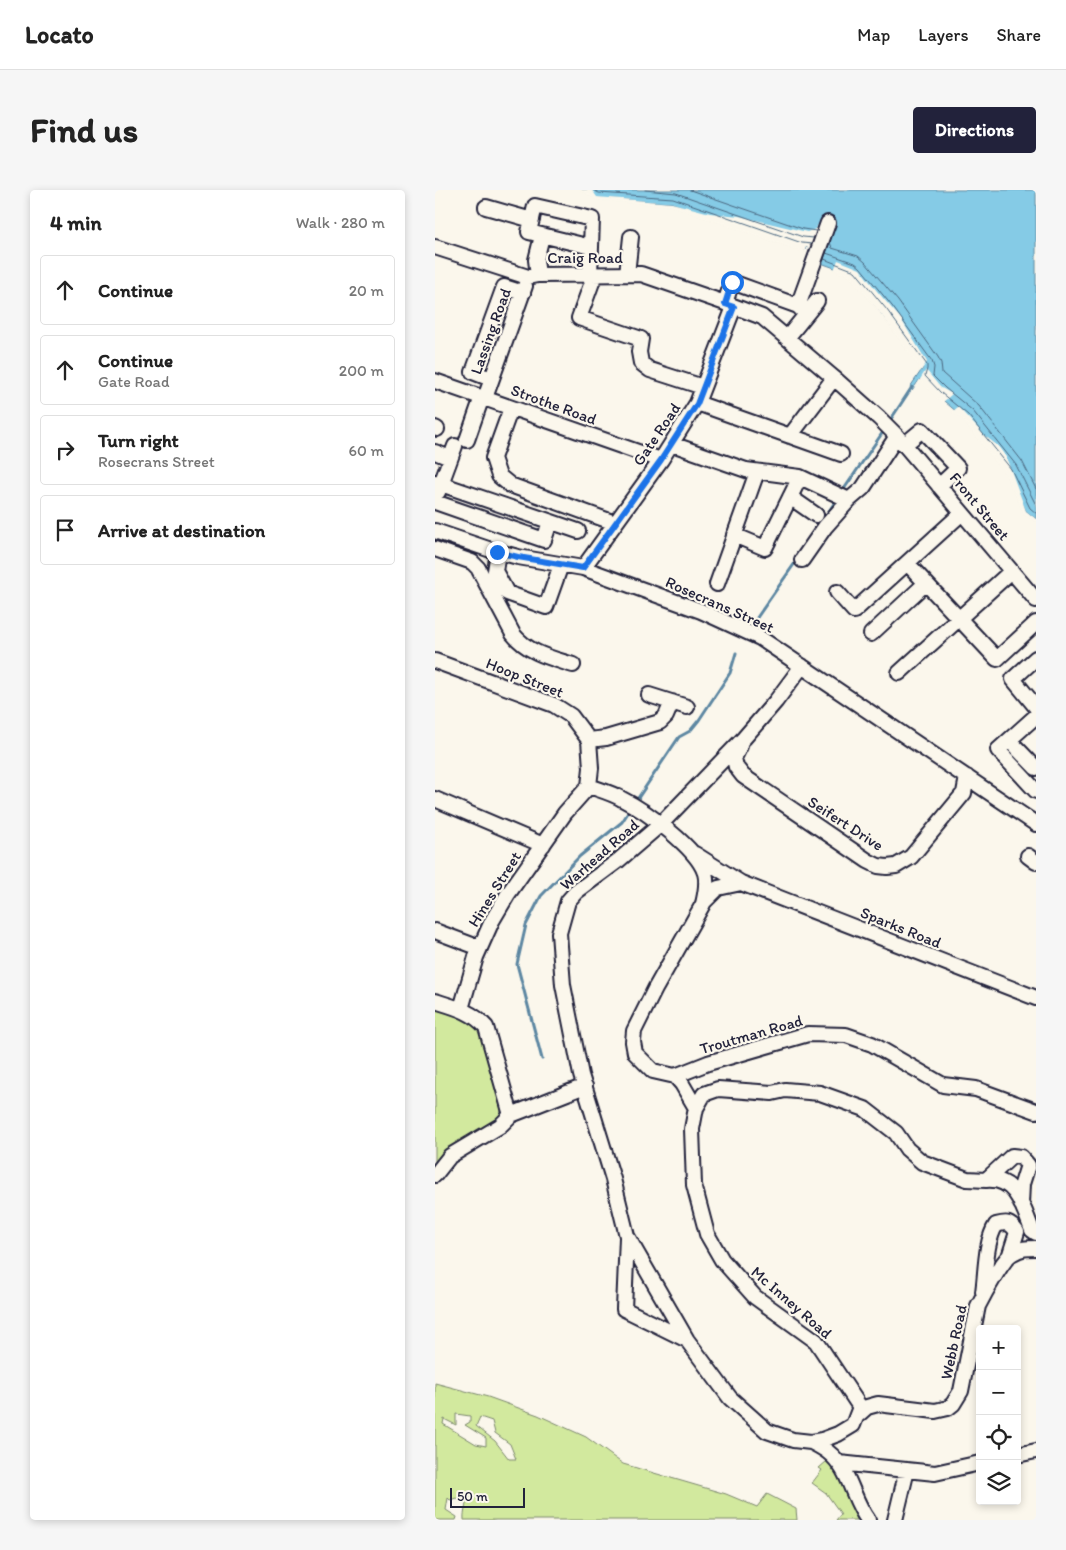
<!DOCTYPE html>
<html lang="en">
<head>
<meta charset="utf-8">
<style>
	body { margin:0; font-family:Itim,sans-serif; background:#f6f6f6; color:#222 }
	.controls { position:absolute; right:15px; bottom:15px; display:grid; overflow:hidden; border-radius:5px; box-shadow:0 2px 8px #0003 }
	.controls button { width:45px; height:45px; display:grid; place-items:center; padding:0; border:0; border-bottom:1px solid #e0e0e0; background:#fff; color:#222; font:25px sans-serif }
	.scale { position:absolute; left:15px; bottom:12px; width:75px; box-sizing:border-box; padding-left:5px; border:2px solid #22223b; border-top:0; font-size:14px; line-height:18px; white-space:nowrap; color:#22223b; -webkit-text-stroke:4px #fbf7ec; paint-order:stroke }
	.stop { position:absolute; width:15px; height:15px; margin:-11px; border:4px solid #1a73e8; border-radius:50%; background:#fff }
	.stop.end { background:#1a73e8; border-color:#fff; box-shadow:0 1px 5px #0008 }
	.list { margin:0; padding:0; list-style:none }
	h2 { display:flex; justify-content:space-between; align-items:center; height:65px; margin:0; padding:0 20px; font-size:21px }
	h2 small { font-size:16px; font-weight:400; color:#767676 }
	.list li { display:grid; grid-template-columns:32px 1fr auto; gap:15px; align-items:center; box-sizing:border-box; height:70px; margin:0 10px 10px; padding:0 10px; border:1px solid #e0e0e0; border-radius:5px }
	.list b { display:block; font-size:19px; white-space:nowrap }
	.list p { margin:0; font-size:16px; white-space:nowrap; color:#767676 }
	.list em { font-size:16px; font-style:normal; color:#767676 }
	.icon { flex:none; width:28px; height:28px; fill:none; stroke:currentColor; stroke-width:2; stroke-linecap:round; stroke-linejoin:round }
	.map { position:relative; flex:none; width:601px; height:1330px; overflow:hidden; border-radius:5px }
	header { display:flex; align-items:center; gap:30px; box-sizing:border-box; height:70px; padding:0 25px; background:#fff; border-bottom:1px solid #e0e0e0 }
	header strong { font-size:24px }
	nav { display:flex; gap:28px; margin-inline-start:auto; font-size:18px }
	.intro { display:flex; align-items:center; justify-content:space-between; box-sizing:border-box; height:120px; padding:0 30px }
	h1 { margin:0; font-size:35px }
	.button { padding:12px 22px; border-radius:5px; background:#22223b; color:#fff; font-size:18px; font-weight:700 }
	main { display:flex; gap:30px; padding:0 30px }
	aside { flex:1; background:#fff; border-radius:5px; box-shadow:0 2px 8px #0003 }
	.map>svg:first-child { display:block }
	.green { fill:#d2e99e; stroke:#7a866c; fill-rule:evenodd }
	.water { fill:#85cbe6; stroke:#5d87a2 }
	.pier { fill:#fbf7ec }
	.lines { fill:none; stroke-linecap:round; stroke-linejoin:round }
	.shore { stroke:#4a667f; stroke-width:1 }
	.stream { stroke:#5d87a2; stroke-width:3 }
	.minor-casing { stroke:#22223b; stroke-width:18 }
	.minor { stroke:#fbf7ec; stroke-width:14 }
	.route { stroke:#1a73e8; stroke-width:6 }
	.labels { text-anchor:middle; stroke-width:4.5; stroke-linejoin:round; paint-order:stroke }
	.street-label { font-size:16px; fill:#22223b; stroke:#fbf7ec }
</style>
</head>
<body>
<header>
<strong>Locato</strong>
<nav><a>Map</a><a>Layers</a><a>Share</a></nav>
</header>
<div class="intro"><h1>Find us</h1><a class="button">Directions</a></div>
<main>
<aside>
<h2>4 min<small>Walk · 280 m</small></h2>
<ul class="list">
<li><svg class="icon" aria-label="ahead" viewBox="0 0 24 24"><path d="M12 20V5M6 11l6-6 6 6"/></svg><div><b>Continue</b></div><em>20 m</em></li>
<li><svg class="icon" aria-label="ahead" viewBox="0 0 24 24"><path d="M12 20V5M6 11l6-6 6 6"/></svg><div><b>Continue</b><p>Gate Road</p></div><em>200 m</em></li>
<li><svg class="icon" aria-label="right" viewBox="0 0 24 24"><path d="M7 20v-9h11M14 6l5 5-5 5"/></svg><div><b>Turn right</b><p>Rosecrans Street</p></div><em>60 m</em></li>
<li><svg class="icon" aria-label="arrive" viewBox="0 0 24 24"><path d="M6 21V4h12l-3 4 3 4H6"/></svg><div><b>Arrive at destination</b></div></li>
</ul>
</aside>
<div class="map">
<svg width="601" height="1330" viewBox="0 0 601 1330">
	<rect width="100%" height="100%" fill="#fbf7ec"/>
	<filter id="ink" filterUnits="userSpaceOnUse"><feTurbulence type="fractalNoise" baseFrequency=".02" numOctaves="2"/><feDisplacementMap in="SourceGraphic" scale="10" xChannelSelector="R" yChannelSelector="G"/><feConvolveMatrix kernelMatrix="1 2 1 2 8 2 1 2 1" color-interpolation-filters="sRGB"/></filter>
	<g filter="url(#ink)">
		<path class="green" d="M0,817c11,3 34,10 42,19 9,10 24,67 24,82 0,7 -4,11 -8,17l-58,40z
			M0,1193l53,14 50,18 48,22 37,27 103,30 31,13 10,-13 29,15 1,11h-333c-1,-7 2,-11 2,-18l-10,-4 -6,2 -2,-2 -2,12 11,7 -1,3h-21zM21,1224l14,2v6l-5,3 21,13v8l-10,-2 -33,-20 1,-5 12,6zM45,1227l12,4 3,12 15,11 6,15h-7l-14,-18 -19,-15z
			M392,1271l13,17 17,42h-21l5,-6 -15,-21 -14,-10 10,-13 -3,-2z"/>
		<path class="water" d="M147,0h454v329l-10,-8 -19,-39 -43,-54 -26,-22 -18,-17 -8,11 -2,-3 13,-19 -72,-94 -41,-15 3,-9 -7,-3 -1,3 -133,-47 -75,-5z"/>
		<path class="pier" d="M145,0h12l5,7 75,6 38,10 29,3 68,16 8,-3 7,-10 4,2 -13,29 -7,-3 -2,5 -132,-46 -75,-6z
			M403,70l22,9 17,22 24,28 26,43 -7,10 -2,-2 2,-2 -39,-54 -31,-38 -16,-6z
			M491,180l14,17 12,7 -10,9 -21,-21 -2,3 -2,-1z
			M523,217l27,29 13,10 8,11 20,54 10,8v3l-12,-9 -19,-40 -43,-54 -10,-7z"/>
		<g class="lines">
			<path class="shore" d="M158,0l6,3 74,5 129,45 10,1
				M210,0l31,3 127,44 11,1
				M255,0l113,39 13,2
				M395,52l2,6 26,8 7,6 33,39 40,56 3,6 1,10 37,33 43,55 14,28
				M391,63l29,10 5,4 32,39 40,55 2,6 -1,9 12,12 28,23 43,54 20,40
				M389,69l31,12 32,39 40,55v4l-2,7 16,17 27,22 43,54 19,39 6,5"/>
			<path class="stream" d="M454,232l23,-35
				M407,302l43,-63
				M390,327l12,-18
				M321,429l41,-59
				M201,611l43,-64 11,-6 9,-11 31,-47 6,-20
				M107,869l-25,-95 9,-39 15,-29 39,-40 42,-34 9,-14"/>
			<g class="minor-casing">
				<path id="minor" d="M51,17l46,13
					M0,57l93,30 10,-2 103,-1 84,29 37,14 72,61
					M160,84l-16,44 62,21 -2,13 2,11 9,7 53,17
					M192,84l4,-37
					M103,85l-2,-15 6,-24
					M155,85l2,-56 -57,-13 -6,26 62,15
					M290,113l7,-21 66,24 8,8
					M363,116l30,-83
					M352,148l30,-37
					M56,189l-18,-7 31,-85 19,6
					M0,191l226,79
					M50,208l40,-112
					M262,213l144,51
					M76,218l-18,50 6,18 11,9 105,38
					M0,238l2,1
					M355,246l44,-58 45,40 18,18 139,164
					M32,250l15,-43
					M237,254l74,26 54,7 49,23 14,-12 34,-52
					M469,255l18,-15 36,38 -19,18
					M0,262l15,6
					M0,292l143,49
					M3,302l17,-46
					M355,307l26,18
					M0,312l109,38 6,-18
					M0,341l53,18 30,8 65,11 118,43 59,27 276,186
					M299,345l31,13 35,-71
					M0,359l37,13 6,6 35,66c15,19 38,24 60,31
					M63,362l-3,19 12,22 39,14 15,-42
					M367,370l23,-33 24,-27
					M472,373l90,96 39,-36
					M148,378l78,-108 36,-57 37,-96
					M282,394l40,-112
					M402,402l17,19 108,-98
					M436,444l55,-51
					M601,468l-23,21 23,28
					M0,471l119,44 17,11 18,24 2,28 -2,18 -24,27 -57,81 -16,27 -16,36 -15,52
					M367,476l-26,35 -32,37 -83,86 -42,36 -43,32 -8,9 -9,32 4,52 18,90 32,104 14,57 60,104 43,58 37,33 26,9 18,2 11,-2 16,-6 15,-9 7,-18 -44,-66 -61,-44 -33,-37 -15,-26 -13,-49 -2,-56 4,-21 8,-14 14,-5 54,4 13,-3 35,3 45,16 31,24 11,16 15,13 45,17 19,1 26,-24 9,1 7,8 -6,19 -1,20
					M464,483l107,-97
					M214,505l38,12
					M601,526l-38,34 38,41
					M154,550l17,-2 54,-16 6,-6 6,-14
					M574,550l27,28
					M305,556l-6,12 2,9 7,9 125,85 10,5 9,1 9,-1 15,-9 53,-64 3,-16
					M154,596c11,4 23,7 33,13 24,12 75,49 83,74 3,10 0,22 -2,31l-48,85 -21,42 -1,11 2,11 18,18 22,5 33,-13 100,-29 38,1 26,9 71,41 33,4 60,22
					M0,609l108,46
					M260,664l46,29
					M593,666l8,6
					M268,713l15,-15 23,-5 295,115
					M0,741l45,17
					M0,811c19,6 37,10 51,26l25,88 -11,11 -50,30 -15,19
					M240,886l7,8 14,24
					M76,925l74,-29
					M551,990c30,-3 37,27 46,50l4,3
					M192,1047l-3,72 63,31
					M548,1102c3,-20 2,-50 13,-67 11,-3 14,-3 21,7l-7,22
					M423,1225l9,-8 11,-3 57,7 13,-3 5,-4 8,-13 17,-85c5,-10 26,-49 35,-53 8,-5 14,-5 23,-5
					M376,1252c6,3 12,6 17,10 22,17 24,47 40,68
					M582,1265l19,-4
					M404,1273l96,10 45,-10
					M460,1330l12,-50"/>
			</g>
			<use href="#minor" class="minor"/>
		</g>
	</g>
	<g class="lines" filter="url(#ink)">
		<path class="route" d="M62,362l21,5 65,11 78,-108 36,-56 37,-97 -9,-3 7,-22"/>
	</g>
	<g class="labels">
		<g class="street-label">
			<text x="150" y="73">Craig Road</text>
			<text transform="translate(55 141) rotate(-70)" y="6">Lassing Road</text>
			<text transform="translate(119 214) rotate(20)" y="6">Strothe Road</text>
			<text transform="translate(221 244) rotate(-56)" y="6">Gate Road</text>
			<text transform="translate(545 316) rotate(50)" y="6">Front Street</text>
			<text transform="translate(285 414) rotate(24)" y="6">Rosecrans Street</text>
			<text transform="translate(90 487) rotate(22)" y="6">Hoop Street</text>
			<text transform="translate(411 633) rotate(33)" y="6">Seifert Drive</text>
			<text transform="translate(164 664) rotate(-41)" y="6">Warhead Road</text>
			<text transform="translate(59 699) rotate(-58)" y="6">Hines Street</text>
			<text transform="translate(466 737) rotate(22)" y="6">Sparks Road</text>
			<text transform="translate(316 844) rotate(-16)" y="6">Troutman Road</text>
			<text transform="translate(357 1112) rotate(41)" y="6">Mc Inney Road</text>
			<text transform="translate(518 1152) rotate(-78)" y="6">Webb Road</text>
		</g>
	</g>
</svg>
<div class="controls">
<button>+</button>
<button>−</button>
<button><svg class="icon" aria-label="locate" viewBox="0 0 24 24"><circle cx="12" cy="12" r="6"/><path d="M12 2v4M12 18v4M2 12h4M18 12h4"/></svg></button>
<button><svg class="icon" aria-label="layers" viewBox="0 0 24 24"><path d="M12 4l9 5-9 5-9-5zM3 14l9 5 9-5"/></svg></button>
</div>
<div class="scale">50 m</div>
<div class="stop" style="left:297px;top:92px"></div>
<div class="stop end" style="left:62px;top:362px"></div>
</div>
</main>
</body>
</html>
